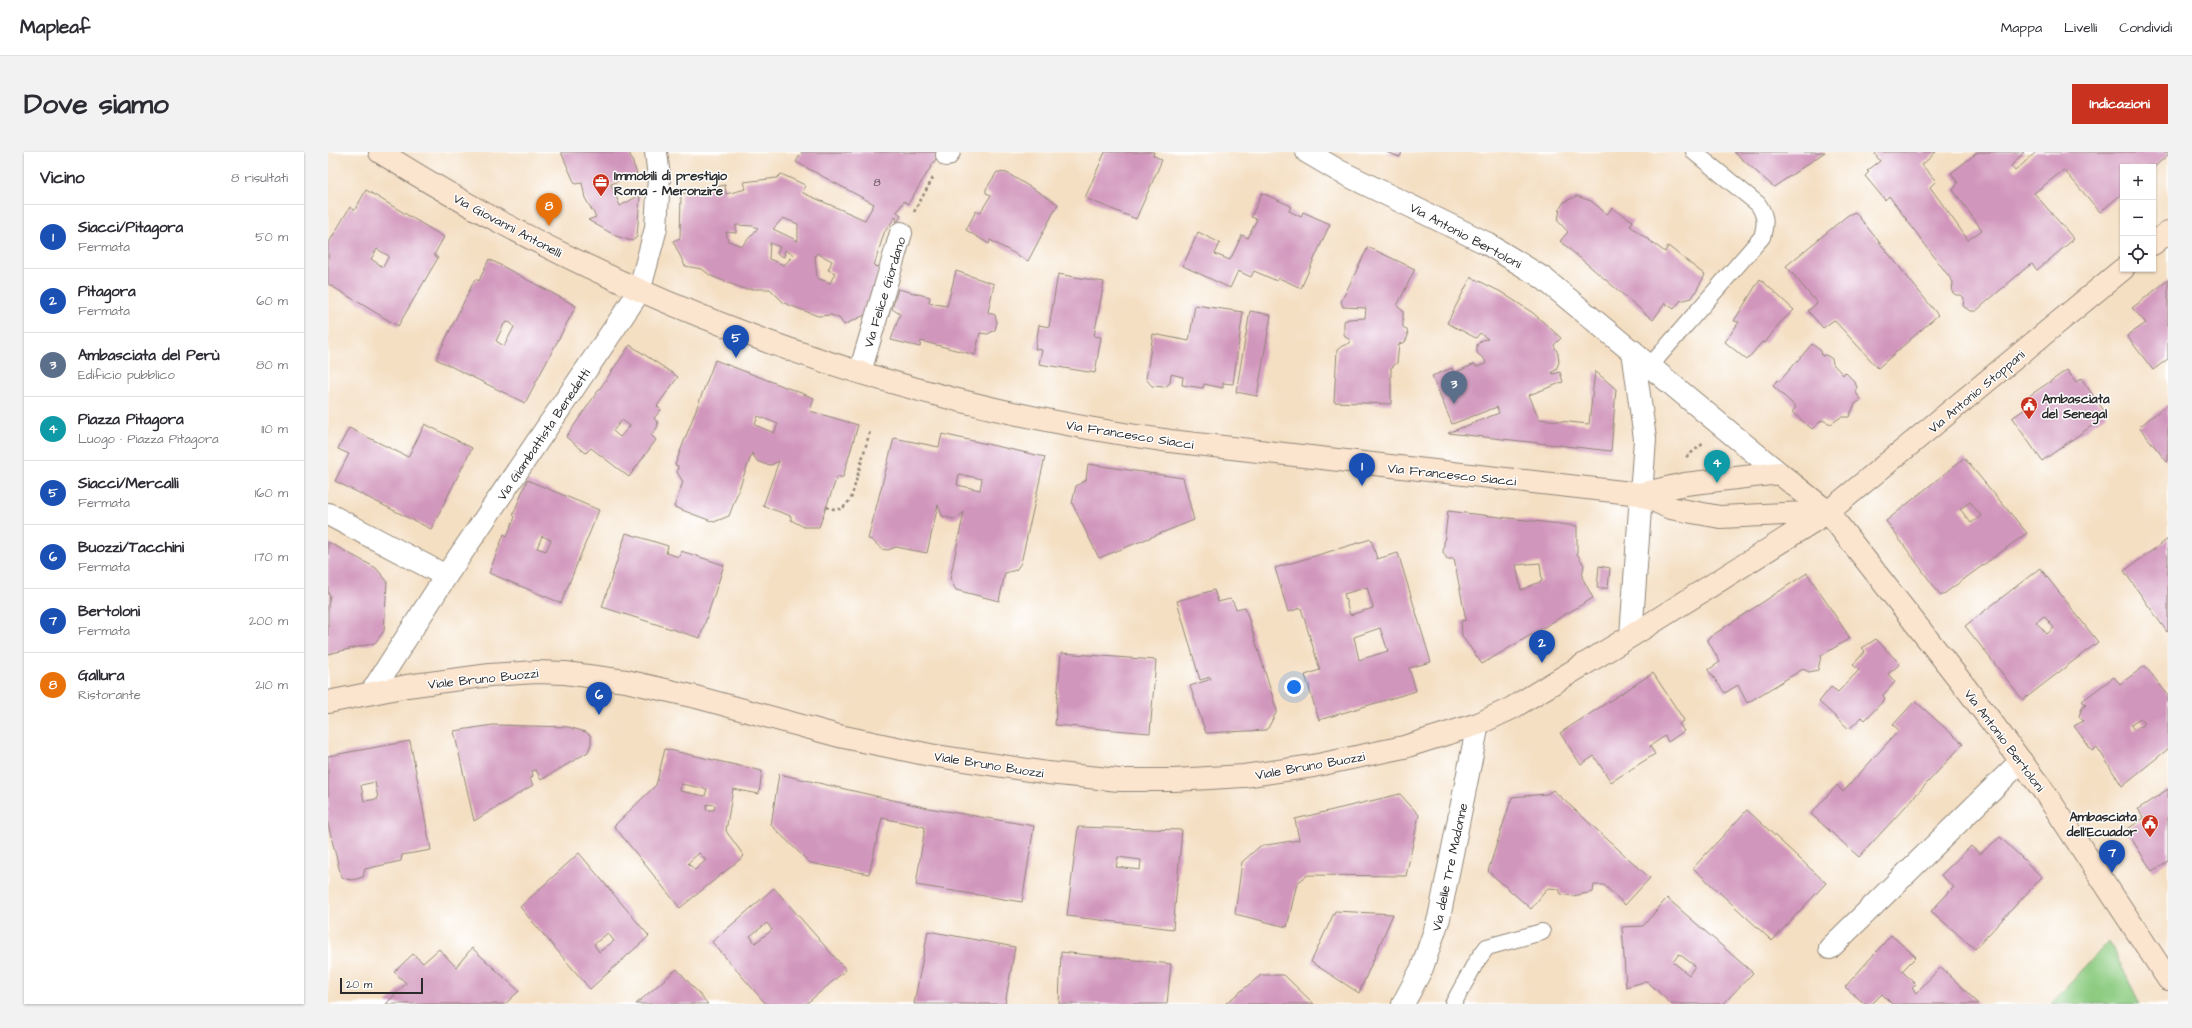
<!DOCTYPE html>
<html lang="it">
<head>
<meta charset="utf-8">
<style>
	body { margin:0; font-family:"Architects Daughter",sans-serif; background:#f2f2f3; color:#2b2b33 }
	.controls { position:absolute; right:12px; top:12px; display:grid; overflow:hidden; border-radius:0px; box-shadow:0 1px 3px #0004 }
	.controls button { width:36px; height:36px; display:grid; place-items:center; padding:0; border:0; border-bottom:1px solid #e1e1e2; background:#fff; color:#2b2b33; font:20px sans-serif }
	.scale { position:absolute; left:12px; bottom:10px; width:83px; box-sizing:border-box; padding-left:4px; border:2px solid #2b2b2b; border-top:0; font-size:11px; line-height:14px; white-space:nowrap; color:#2b2b2b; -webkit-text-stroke:3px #fff; paint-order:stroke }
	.you { position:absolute; left:966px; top:535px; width:14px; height:14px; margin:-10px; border:3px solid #fff; border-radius:50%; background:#1a73e8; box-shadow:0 0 0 6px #1a73e833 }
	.badge { display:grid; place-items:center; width:26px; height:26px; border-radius:50%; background:#c8321e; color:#fff; font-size:13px; font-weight:700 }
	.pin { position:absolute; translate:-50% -33px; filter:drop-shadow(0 1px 2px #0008) }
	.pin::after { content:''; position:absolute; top:21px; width:14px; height:12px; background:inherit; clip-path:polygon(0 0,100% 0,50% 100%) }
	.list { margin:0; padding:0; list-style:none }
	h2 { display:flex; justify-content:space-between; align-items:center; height:52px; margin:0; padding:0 16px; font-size:17px }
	h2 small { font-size:13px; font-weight:400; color:#7c7c81 }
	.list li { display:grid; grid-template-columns:26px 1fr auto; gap:12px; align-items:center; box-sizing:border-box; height:64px; padding:0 16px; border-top:1px solid #e1e1e2 }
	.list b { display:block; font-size:15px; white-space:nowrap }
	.list p { margin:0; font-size:13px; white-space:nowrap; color:#7c7c81 }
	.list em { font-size:13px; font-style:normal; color:#7c7c81 }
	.icon { flex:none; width:22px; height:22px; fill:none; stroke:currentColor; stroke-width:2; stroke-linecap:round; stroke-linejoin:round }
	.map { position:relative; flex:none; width:1840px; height:852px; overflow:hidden; border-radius:0px }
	header { display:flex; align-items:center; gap:24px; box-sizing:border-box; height:56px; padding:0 20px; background:#fff; border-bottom:1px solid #e1e1e2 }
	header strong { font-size:19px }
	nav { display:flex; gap:22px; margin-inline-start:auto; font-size:14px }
	.intro { display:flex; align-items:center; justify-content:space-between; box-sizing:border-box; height:96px; padding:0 24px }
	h1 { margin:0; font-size:28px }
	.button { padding:10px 18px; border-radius:0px; background:#c8321e; color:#fff; font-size:14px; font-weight:700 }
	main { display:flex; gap:24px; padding:0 24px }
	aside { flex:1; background:#fff; border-radius:0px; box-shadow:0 1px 3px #0004 }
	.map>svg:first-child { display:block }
	.green { fill:#8ecc82; stroke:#5c7c56 }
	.building { fill:#d196bc; fill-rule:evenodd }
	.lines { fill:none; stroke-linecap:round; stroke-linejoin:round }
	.lane-casing { stroke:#908577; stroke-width:18 }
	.street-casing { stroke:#908577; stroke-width:24 }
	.secondary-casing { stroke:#908577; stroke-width:24 }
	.path { stroke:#908577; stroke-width:2.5; stroke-dasharray:3 3; stroke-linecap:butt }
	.lane { stroke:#fff; stroke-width:16 }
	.street { stroke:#fff; stroke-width:22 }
	.secondary { stroke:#fce5cf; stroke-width:22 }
	.labels { text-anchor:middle; stroke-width:3; stroke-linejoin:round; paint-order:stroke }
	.number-label { font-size:11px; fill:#54464f }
	.poi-label { font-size:13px; font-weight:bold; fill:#2b2b2b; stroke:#fff; text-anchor:start }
	.street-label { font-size:13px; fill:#2b2b2b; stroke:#fff }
</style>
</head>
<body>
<header>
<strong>Mapleaf</strong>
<nav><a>Mappa</a><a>Livelli</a><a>Condividi</a></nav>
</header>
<div class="intro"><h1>Dove siamo</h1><a class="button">Indicazioni</a></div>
<main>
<aside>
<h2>Vicino<small>8 risultati</small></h2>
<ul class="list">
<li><span class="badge" style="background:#1a4fb4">1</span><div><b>Siacci/Pitagora</b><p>Fermata</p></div><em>50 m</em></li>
<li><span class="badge" style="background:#1a4fb4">2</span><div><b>Pitagora</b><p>Fermata</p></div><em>60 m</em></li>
<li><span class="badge" style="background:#5c6f8a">3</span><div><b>Ambasciata del Perù</b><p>Edificio pubblico</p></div><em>80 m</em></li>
<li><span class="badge" style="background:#0f9aa8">4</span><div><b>Piazza Pitagora</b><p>Luogo · Piazza Pitagora</p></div><em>110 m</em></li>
<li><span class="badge" style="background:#1a4fb4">5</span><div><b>Siacci/Mercalli</b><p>Fermata</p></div><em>160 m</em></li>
<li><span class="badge" style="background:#1a4fb4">6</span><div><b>Buozzi/Tacchini</b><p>Fermata</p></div><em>170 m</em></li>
<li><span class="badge" style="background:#1a4fb4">7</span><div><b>Bertoloni</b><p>Fermata</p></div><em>200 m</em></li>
<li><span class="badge" style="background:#e8710a">8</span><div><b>Gallura</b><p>Ristorante</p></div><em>210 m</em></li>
</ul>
</aside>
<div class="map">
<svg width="1840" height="852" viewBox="0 0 1840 852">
	<rect width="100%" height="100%" fill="#fff"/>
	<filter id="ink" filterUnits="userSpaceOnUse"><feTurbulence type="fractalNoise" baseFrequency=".025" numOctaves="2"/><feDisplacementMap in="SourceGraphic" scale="8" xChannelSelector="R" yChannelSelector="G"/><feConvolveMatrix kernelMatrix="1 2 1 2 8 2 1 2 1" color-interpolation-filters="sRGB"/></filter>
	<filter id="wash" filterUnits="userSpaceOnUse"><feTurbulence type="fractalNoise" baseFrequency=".012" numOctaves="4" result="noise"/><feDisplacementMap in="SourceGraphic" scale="16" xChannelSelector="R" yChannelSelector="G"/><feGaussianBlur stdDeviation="0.9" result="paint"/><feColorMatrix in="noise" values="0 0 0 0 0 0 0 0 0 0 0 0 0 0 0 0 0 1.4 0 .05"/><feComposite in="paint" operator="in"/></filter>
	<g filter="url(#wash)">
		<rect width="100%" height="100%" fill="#f4dfc3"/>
		<path class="green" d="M1781,789l31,63h-89z"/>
		<g id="blocks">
			<path class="building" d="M233,0h68l8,22 -26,10 9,22 20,-11 -3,42 -5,4 -16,-5 -28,-16 8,-3 -11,-19 -3,-15 -7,1z
				M474,0h134l3,2 -31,50 -4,-3 -7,11 4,3 -4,8 -1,-7 -12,17 -10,33 6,1 -11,46 -25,12 -5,-7 -8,-3 -13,1 -34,-13 -14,-14h-26l-33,-13 -9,-7 -17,-3 -12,-25 7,-3 1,-44 44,-9 1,9 20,-5 -2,-7 33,-4 4,-4 24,11 -2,8 62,27 9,-16 -78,-42zM455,66l15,6v17l-25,-12zM408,73l17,1 5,2 -16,18 -14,-5 -2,-9 10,1zM442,91l10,4 -3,7 7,3 1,-7 9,5 -10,10 -15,-6zM489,101l15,8 -4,9 7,3 -5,10 -13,-5 -2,-22z
				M777,0h49l-1,3 9,5 -26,59 -51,-21z
				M1058,0h16l-2,5z
				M1406,0h91l-51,35z
				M1549,0h59l-14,13 14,16 -6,6 38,53 14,-10 -29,-40 5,-7 -7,-10 27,-21h46l-13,14 4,5 21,-19h132v3l-15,13 -30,-1v26l-23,19 -36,-42 -30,23 40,46 -37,31 -5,-6 -5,3 -51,44h-6l-7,-5 1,-8 -3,-3h-5l-4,-3 1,-10 -64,-86 -4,4 -20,-24 4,-4 -2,-1 13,-10 -5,-7z
				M669,20l10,1 51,31 -30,57 -38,-21 -1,4 -23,-14 10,-19 4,2 11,-18 -5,-2v-4z
				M38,38l78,47 -10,18 4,3 -40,68 -70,-42v-40l22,-37 5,3zM49,97l12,7 -6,11 -12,-8z
				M934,41l29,13 -2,5 12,6 2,-5 27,12 -29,64 -22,-10 -2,3 -23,-10 -3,6 -13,-6 -8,17 -47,-22 15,-34 22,11 -5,11 15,6 12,-25 6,3 9,-19 -6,-2z
				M1249,44l14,5 16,13 5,-6 21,13 -3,5 35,26 3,-6 37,29 -13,23 -12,3 -6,8 -9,-6 -12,17 -93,-79 8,-9 -10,-11 2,-13 4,-6z
				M1527,60l83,103 -60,53 -44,-48 -11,8 -15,-17 9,-8 -31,-37 62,-51z
				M1040,95l47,22 -18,37 6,5v16l4,3 1,6 -3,6 -6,2 -2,19 -6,5v36l-57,-2 3,-52 5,-4 8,-3v-4l-4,-1 -2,-4v-13l5,-2 16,-1 1,-10 -23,-1 -2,-5z
				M161,107l87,47 -51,97 -89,-44 39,-80 4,2zM179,170l4,1 3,4 -10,19 -8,-5 8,-17z
				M628,119l38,13 -6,28 7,3 2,7 -2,8 -7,4 -8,-1 -5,22 -54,-14 -1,6 -29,-7 9,-26 -8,-5 6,-20 32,8 -1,6 18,3z
				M730,122l46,8 -10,54 7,1 -6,36 -56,-9 3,-14 -7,-1 4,-24 10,2z
				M1143,125l30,15 32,21 28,25 -7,7 4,9 1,8 -3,8 -4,2 1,2 7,-2 3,10 -34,13 10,24 50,5 6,-53 21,18 -5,62 -163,-18 51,-20 -2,-6 -45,17 -20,-48 20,-8 2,5 21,-9 1,3 10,-3 -1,-4 -8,-7v-8l5,-5 6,-1 -8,-6 -4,5 -29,-15z
				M1432,127l34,31 -15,14 -14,19 -3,-1 -15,18 -22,-18 14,-20 -5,-1z
				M1840,128v79l-15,11 -26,-34 19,-13 -14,-15z
				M867,153l48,7 -10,72 -10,-1v5l-19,-4 -1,4 -21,-3 1,-8 -12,-3 -1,9 -5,4 -13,-1 -6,-7 7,-45 36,7z
				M922,159l21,4 -14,81 -21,-4z
				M1484,192l9,7 1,5 4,-1 6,4 1,5 10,11 2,-3 10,10 2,6 -2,3 6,9 -6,4 -6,13h-8l-10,7 -9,-4 -10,9 -20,-17 4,-5 -23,-21 4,-6 2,2z
				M302,193l48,32 -21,29 4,4 -7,8 4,5 -1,5 -6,7 5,5 -27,37 -38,-29 -5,5 -20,-16zM294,268l8,6 -10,11 -7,-6z
				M387,208l99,38 -4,13 48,14 -15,52h-6l-18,50h-15l-13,-7v-4l-28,-10 16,-45 -8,4 -7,-1 -7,-3 -5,-8 -23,63 -15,6 -40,-15 9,-25 -6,-10 1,-6 -3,-1zM430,264l20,8 -4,9 -19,-8z
				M1739,218l9,12 5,-4 26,37 -65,46 -30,-43 22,-15 -5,-7z
				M1840,252v57l-1,1 -28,-35z
				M97,272l47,24 -41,81 -96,-48 14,-27 -11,-5 11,-21 59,29z
				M614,282l103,23 -24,106 -5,7 -11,3 -6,28 -43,-11 -6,-11 14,-67 -7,6 -4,1 -11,-3 -4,-11 -11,48 -31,-6 -8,3 -6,-1 -10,-9 -4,-1 26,-101 45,9zM631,322l23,5 -2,11 -23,-5z
				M1636,306l63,75 -86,63 -55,-75zM1642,350l11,14 -10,7 -11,-14z
				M760,312l95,14 11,42 -95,38 -27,-55 4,-17 10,-6z
				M199,328l72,30 -38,93 -72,-30 15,-39 3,2 8,-19 -2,-2zM214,384l9,4 -5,11 -9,-3z
				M1120,359l129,15v28l7,11 -2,12 11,21 -111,66 -20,-28 -1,-15 5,-1 -12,-61h-7l-4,-7zM1212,411l2,18 -21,9 -5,-25z
				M298,381l42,13 -2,7 13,4 2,-6 43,14 -24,73 -98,-31z
				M1043,387l6,20 21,-6 33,109 -22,6 7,23 -97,29 -14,-45 15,-5 -19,-62 -13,4 -13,-44zM1039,435l6,21 -23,7 -6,-21zM1052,476l8,23 -29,9 -5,-23z
				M1840,387v92l-1,1 -43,-61z
				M0,390l48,26 11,13 -3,50 -9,12 -47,11v-48l2,-11 -2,-1z
				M1271,414l11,2 -2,20h-11z
				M1712,416l58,74 -75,58 -58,-74zM1716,464l10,12 -7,6 -11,-12z
				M1479,421l43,65 -29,18 -3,14 -9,2 -6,-3 -56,34 -9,-18 -13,8 -17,-23 12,-8 -13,-23z
				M886,438l4,12 12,-3 3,3 3,7 9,-2 32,104 -10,19 -61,3 -16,-47 21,-7 -1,-2 -10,3 -23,-79z
				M1548,487l24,25 -12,10 7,8 -12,13 2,4 -20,21 -3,-3 -13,12 -30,-27 12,-15 7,5 21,-22 -6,-5 12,-14 -3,-3z
				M733,501l95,7 -6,73 -95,-8z
				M1817,514l23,29v54l-46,37 -25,-39 -5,4 -18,-25 9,-5 -4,-5 3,-8 4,-3 -4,-4 32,-24 6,7zM1812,567l4,5 -10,6 -3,-5z
				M1325,521l31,47 -5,4 5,7 -16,11 -3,-6 -15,10 5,8 -44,28 -17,-26 -13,9 -21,-32z
				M1587,549l48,43 -104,113 -48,-43 26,-29 6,7 56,-62 -6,-5z
				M165,573l75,2 18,5 5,4v8l-3,8 -47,28 -5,-10 -4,1 1,5 -3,3 3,6 -59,36 -20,-90z
				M82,589l21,109 -29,5 -1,6 -36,8 -2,8 -10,3 -7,-1 -5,-3 -13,-52v-68zM47,630l3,17 -14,2 -3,-16z
				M337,597l97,22 -3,23 -26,-5 -7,42 18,25 -64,52 -66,-82 42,-41zM353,632l26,5 -2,7 -25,-5zM379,652l8,1 -1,5h-8zM371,701l7,7 -11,10 -7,-7z
				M451,622l149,34 106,18 -12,76 -106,-17 9,-58 -43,-9 -13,56 -59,-11 -39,-38z
				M1840,637v72l-16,10 -26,-41 18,-12 -6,-9z
				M1225,638l97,88 -25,27 -21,-20h-10l-1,7 -20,4 -12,-2 -2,-5 -11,-1 -17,21 -43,-38 24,-74 35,-3z
				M1072,642l19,21 -13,61 -98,-1 -11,8 -10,44 -52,-13 7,-52 18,-16 39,-6 -4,-21z
				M1419,658l79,73 -54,58 -79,-73z
				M750,675l104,3 -9,99 -106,-13zM790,705l23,3 -1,10 -24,-3z
				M1672,685l42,40 -67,72 -44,-38 23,-24 -13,-12 30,-29 9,8z
				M251,701l70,83 -59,53 -70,-82zM280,781l6,8 -15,11 -5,-8z
				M446,736l72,82 -40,34h-40l-54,-62zM439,771l5,7 -17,13 -5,-7z
				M1339,746l86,75 -30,31h-52l-24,-23 -21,6 -4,-60 21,-1zM1351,802l16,12 -6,9 -16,-13z
				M1007,759l58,3 -34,79 -48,-31z
				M600,779l87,16 -10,57h-91z
				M1563,783l25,22 -14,14 14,14 -4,3 4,5 25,-26 38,37h-87l-10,-10 -10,10h-7l-20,-17z
				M144,796l47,43 -14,13h-119l20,-21 -12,-11 19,-18 10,9 16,-14 17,18z
				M733,800l110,12 -4,40h-108z
				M349,817l31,35h-72z
				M933,823h23l30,29h-89z"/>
		</g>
	</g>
	<g filter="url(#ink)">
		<use href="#blocks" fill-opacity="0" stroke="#908577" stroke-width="1"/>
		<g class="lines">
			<g class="lane-casing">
				<path id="lane" d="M1322,214l112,-129c4,-14 4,-21 -4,-33l-64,-52
					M1125,852l23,-42 11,-15 55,-15"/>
			</g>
			<g class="street-casing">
				<path id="street" d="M979,0l32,19 147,72 57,35 236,195
					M619,3l2,-3
					M532,220l41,-139
					M0,362l118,62
					M1303,484l14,-197 -12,-88
					M43,541l75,-117 193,-284 17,-64 3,-51 -3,-25
					M1502,796l191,-187
					M1075,852l19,-36 17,-50 39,-194"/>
			</g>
			<g class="secondary-casing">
				<path id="secondary" d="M52,0c238,150 510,251 790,289l470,53 45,-10 94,-11 49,39 138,176 79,105 123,186
					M1825,92l15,-12
					M1312,342l30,14 50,9 106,-5
					M0,550l79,-16 83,-11 46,-3 29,1 61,8 70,16 143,39 91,19 118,18 71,7h55l70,-4 69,-10 91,-19 74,-23 34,-16 119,-72 197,-124 295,-243"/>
			</g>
			<path class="path" d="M586,60l20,-36
				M1358,305l18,-14
				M498,355l8,2h8l9,-10 19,-68"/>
			<use href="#lane" class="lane"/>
			<use href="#street" class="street"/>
			<use href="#secondary" class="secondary"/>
		</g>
	</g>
	<defs>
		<g id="office-pin" transform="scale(0.9)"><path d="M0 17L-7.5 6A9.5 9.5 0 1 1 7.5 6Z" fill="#c8321e" stroke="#fff"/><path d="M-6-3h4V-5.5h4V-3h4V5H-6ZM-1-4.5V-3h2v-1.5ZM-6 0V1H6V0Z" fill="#fff"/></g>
		<g id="civic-pin" transform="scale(0.9)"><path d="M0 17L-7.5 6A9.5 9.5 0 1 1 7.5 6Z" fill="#c8321e" stroke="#fff"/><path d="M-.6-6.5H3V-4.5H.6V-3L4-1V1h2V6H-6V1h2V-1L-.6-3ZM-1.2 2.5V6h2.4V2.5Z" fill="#fff"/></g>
	</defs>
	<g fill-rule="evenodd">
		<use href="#office-pin" x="273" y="30"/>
		<use href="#civic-pin" x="1701" y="253"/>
		<use href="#civic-pin" x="1822" y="671"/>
	</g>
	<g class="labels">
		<g class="number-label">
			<text x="549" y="34">8</text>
		</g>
		<g class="poi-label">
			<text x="286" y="28">Immobili di prestigio<tspan x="286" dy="15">Roma – Meronzire</tspan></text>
			<text x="1714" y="251">Ambasciata<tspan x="1714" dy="15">del Senegal</tspan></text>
			<text x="1809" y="669" text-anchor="end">Ambasciata<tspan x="1809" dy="15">dell’Ecuador</tspan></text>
		</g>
		<g class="street-label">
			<text transform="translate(180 73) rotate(28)" y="5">Via Giovanni Antonelli</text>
			<text transform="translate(1138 83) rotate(28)" y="5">Via Antonio Bertoloni</text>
			<text transform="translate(556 140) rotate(-73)" y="5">Via Felice Giordano</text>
			<text transform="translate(1648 239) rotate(-40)" y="5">Via Antonio Stoppani</text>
			<text transform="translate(215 282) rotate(-56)" y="5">Via Giambattista Benedetti</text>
			<text transform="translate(802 282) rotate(9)" y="5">Via Francesco Siacci</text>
			<text transform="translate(1124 322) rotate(6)" y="5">Via Francesco Siacci</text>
			<text transform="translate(155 526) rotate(-6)" y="5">Viale Bruno Buozzi</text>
			<text transform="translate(1677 588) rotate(53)" y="5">Via Antonio Bertoloni</text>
			<text transform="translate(661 612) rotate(9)" y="5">Viale Bruno Buozzi</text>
			<text transform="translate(982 613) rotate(-10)" y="5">Viale Bruno Buozzi</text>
			<text transform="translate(1121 715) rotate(-78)" y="5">Via delle Tre Madonne</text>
		</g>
	</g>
</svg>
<div class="controls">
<button>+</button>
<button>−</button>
<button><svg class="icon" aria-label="locate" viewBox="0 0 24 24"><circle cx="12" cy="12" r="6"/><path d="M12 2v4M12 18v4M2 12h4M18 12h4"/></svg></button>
</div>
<div class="scale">20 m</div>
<div class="you"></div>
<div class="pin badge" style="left:1034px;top:334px;background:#1a4fb4">1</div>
<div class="pin badge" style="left:1214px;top:511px;background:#1a4fb4">2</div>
<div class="pin badge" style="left:1126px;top:252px;background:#5c6f8a">3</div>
<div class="pin badge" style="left:1389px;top:331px;background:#0f9aa8">4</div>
<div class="pin badge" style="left:408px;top:206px;background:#1a4fb4">5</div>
<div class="pin badge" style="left:271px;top:563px;background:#1a4fb4">6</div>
<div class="pin badge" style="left:1784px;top:721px;background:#1a4fb4">7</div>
<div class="pin badge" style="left:221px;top:74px;background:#e8710a">8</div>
</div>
</main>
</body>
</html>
